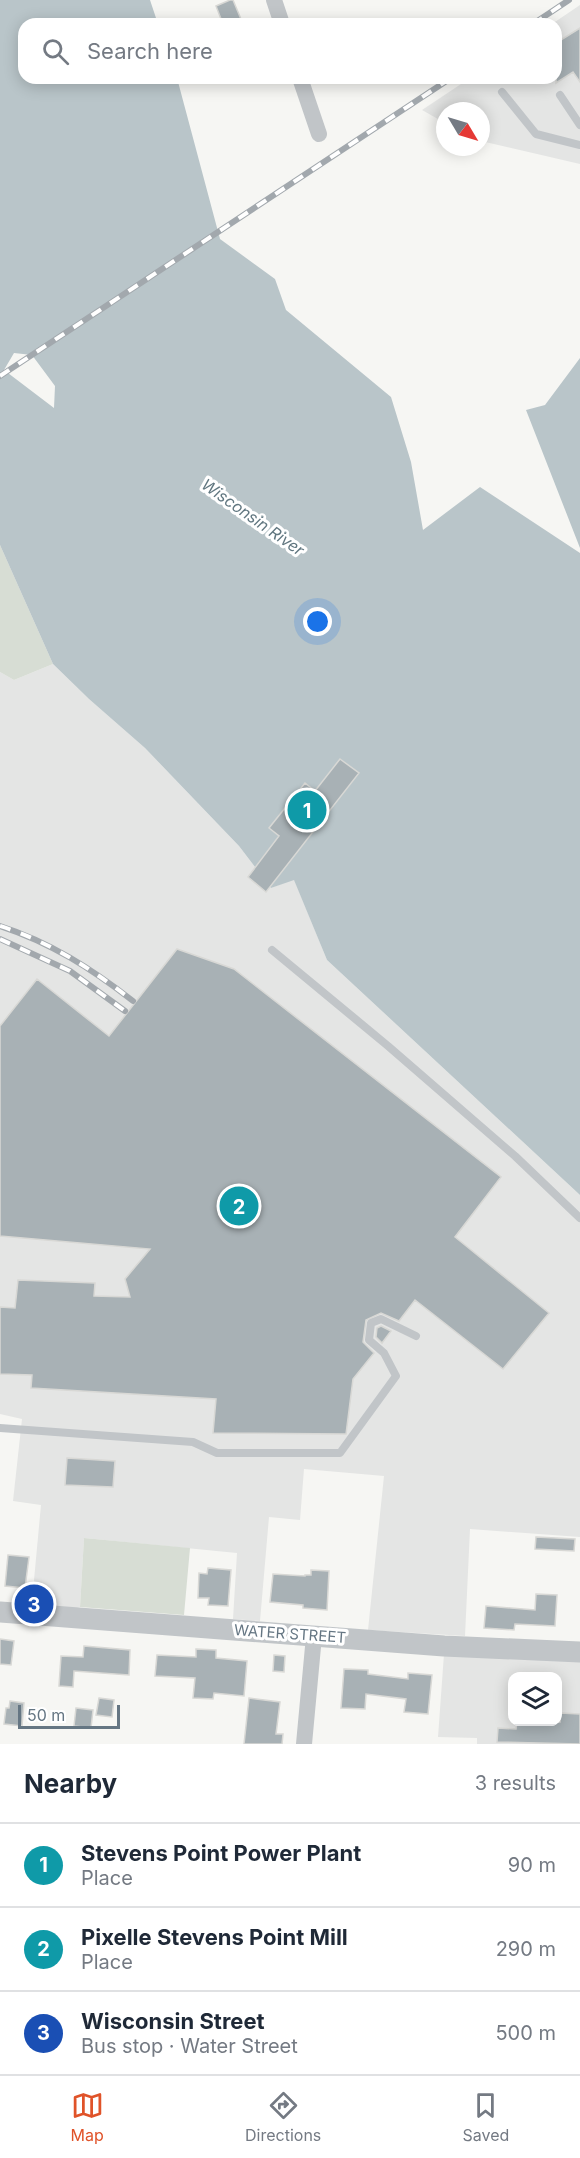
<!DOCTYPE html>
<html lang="en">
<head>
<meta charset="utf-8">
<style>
	body { margin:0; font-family:Inter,sans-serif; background:#f6f6f7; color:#1f2937 }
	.controls { position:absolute; right:18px; bottom:18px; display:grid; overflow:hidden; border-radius:12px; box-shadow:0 3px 15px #0003 }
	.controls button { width:54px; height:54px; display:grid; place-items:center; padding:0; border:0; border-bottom:2px solid #e0e1e3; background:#fff; color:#1f2937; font:30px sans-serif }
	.compass { position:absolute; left:436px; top:102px; width:54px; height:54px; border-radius:50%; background:#fff; box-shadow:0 3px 15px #0003; rotate:128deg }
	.scale { position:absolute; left:18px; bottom:15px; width:102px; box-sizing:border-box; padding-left:6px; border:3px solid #657683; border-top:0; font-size:16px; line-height:21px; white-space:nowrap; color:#657683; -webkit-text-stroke:4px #fff; paint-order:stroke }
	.you { position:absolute; left:318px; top:622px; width:21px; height:21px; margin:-15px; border:4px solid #fff; border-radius:50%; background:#1a73e8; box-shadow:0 0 0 9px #1a73e833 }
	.badge { display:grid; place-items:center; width:39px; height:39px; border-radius:50%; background:#e05329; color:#fff; font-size:20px; font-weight:700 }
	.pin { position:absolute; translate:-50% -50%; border:3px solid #fff; box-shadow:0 2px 6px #0006 }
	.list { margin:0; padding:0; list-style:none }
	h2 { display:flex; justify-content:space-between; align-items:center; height:78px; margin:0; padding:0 24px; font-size:26px }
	h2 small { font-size:20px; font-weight:400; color:#747a83 }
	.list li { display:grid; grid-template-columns:39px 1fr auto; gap:18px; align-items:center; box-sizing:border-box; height:84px; padding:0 24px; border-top:2px solid #e0e1e3 }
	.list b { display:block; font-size:22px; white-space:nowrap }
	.list p { margin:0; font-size:20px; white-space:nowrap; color:#747a83 }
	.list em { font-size:20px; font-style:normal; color:#747a83 }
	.icon { flex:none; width:33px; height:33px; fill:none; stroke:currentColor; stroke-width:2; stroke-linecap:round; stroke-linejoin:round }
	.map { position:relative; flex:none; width:580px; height:1744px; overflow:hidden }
	.search { position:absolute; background:#fff; box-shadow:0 3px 15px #0003; left:18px; right:18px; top:18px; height:66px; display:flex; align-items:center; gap:15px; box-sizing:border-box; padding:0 21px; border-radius:18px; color:#747a83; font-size:22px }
	.sheet { height:330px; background:#fff }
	nav { display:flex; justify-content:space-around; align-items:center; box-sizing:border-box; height:84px; border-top:2px solid #e0e1e3; background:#fff; font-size:16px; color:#747a83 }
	nav a { display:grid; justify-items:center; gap:3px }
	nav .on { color:#e05329 }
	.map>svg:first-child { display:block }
	.built { fill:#e4e5e4; fill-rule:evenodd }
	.green { fill:#d7ddd4 }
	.water { fill:#b9c5c9; fill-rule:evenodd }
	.building { fill:#a8b1b5; stroke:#d8d8d5; stroke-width:1.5 }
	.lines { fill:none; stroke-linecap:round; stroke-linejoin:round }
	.service { stroke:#c1c5c8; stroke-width:8 }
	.minor { stroke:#c1c5c8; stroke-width:16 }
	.tertiary { stroke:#c1c5c8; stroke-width:21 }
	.rail-casing { stroke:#a2a8ad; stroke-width:6 }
	.rail { stroke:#fff; stroke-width:4; stroke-dasharray:11; stroke-linecap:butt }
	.labels { text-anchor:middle; stroke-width:6; stroke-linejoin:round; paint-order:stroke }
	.street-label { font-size:15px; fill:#657683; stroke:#fff }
	.water-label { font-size:16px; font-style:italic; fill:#617780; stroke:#fff }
</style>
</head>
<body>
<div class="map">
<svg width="580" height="1744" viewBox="0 0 580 1744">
	<rect width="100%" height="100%" fill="#f6f6f3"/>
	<path class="built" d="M580,5v159l-99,-23v-30h-36v12l-23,-13 48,-32h86v-54h-4z
		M53,664l36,35 56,49 94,98 32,42 23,-9 33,81 253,235v342l-110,-8 -5,107 -97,-6 16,-154 -80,-7 -4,51 -31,-3 -9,104 -27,-2 4,-66 -153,-15 -4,69 -50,16 11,-118 -28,-4 9,-82 -22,-5v-742l14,8z
		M444,1654l136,8v82h-103v-6l-39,-1zM512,1676h46v46h-46z"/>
	<path class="green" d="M0,545l53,119 -39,16 -14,-8z
		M84,1538l106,10 -6,67 -104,-8z"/>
	<path class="water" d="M0,0h150l8,24h-134v54h153l43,161 55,40 11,31 105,87 20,65 12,68 57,-43 100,66v642l-253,-235 -33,-80 -23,8 -32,-42 -94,-98 -56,-49 -36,-35 -53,-119zM14,353l18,2 23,31 -1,22 -50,-38z
		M580,358v190l-54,-138 19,-5z"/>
	<path class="building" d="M230,0h3l10,24h-20l-7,-18z
		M580,28v54l-7,-10 -17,11v-40z
		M340,759l19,14 -93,119 -18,-15 31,-41 -10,-8 36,-45 10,8z
		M177,949l57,20 267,208 -46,60 94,76 -46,56 -88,-69 -16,21 -18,-8 -15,7 -3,22 11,11 -21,26 -7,55 -133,-1 3,-34 -185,-11 1,-13 -32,-1v-67l15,1 3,-28 77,3 -1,13 36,1 -5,-18 25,-30 -150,-13v-210l37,-47 72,57z
		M381,1326l10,5 -9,12 -6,-6 1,-9z
		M67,1458l48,3 -2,26 -48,-2z
		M536,1537l39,2 -1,12 -39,-2z
		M8,1555l21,2 -4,31 -20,-2z
		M208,1568l23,2 -3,36 -20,-1 1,-7h-11l1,-25 8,1z
		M311,1570l18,1 -2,39 -24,-2v-3l-33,-3 3,-28 32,2v-1h6z
		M536,1594l21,1 -2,31 -40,-2 -1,6 -30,-2 2,-22 49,4z
		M0,1639l14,2 -3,24 -11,-1z
		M84,1646l46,4 -1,25 -55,-4 -1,16 -14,-1 2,-30 22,1z
		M196,1649l20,1v8l31,3 -3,35 -30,-3 -1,6 -20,-1 2,-20 -40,-2 2,-21 39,2z
		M274,1655l11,1 -1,16 -11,-1z
		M344,1669l24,1v4l40,5v-6l24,2 -4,39 -24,-2 2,-13 -40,-5 -1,15 -24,-1z
		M99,1698l15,2 -2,17 -16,-2z
		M249,1698l31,4 -4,32h7l-1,10h-38z
		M10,1701l14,2 -2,23 -18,-2 2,-16h3z
		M76,1708l17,2 -2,18 -17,-2z
		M560,1713l20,1v30l-83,-2 1,-14 18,1 1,-7h43z"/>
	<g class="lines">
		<path class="service" d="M502,92l34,42 44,11
			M560,95l20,30
			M272,950l116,96 127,110 65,62
			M0,1428l193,14 24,11h123l56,-77 -12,-23 -15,-13 2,-17 10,-4 35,17"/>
		<path class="minor" d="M274,0l8,24
			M300,78l19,56
			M304,1744l10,-108"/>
		<path class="tertiary" d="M0,1612l444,34 136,6"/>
		<g class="rail-casing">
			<path id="rail" d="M533,24l36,-24
				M0,376l451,-298
				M0,926c50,16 92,43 133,75
				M0,939l70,32 55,40"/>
		</g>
		<use href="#rail" class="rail"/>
	</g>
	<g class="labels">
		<g class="street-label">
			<text transform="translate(290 1634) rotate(4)" y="5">WATER STREET</text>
		</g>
		<g class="water-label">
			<text transform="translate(253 517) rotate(35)" y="6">Wisconsin River</text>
		</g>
	</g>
</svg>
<div class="controls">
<button><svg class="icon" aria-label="layers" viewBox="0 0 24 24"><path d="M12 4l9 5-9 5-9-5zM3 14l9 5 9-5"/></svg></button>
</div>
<svg class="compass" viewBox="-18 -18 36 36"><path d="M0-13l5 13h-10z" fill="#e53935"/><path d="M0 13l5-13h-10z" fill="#747a83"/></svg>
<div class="scale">50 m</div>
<div class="you"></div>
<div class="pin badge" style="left:307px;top:810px;background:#0f9aa8">1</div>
<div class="pin badge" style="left:239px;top:1206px;background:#0f9aa8">2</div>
<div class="pin badge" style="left:34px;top:1604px;background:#1a4fb4">3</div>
<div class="search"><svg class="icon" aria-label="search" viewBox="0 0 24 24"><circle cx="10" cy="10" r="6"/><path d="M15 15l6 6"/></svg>Search here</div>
</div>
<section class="sheet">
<h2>Nearby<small>3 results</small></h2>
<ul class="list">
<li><span class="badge" style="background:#0f9aa8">1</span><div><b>Stevens Point Power Plant</b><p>Place</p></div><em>90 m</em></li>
<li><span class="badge" style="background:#0f9aa8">2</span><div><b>Pixelle Stevens Point Mill</b><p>Place</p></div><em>290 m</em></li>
<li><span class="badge" style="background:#1a4fb4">3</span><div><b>Wisconsin Street</b><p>Bus stop · Water Street</p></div><em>500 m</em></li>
</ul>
</section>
<nav>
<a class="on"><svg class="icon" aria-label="map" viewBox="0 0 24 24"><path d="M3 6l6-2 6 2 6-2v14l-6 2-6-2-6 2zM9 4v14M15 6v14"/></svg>Map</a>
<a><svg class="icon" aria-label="directions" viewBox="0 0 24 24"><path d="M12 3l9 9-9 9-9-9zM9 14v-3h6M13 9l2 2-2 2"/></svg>Directions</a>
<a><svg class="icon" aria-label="saved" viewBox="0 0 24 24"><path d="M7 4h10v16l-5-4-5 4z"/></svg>Saved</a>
</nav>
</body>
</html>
